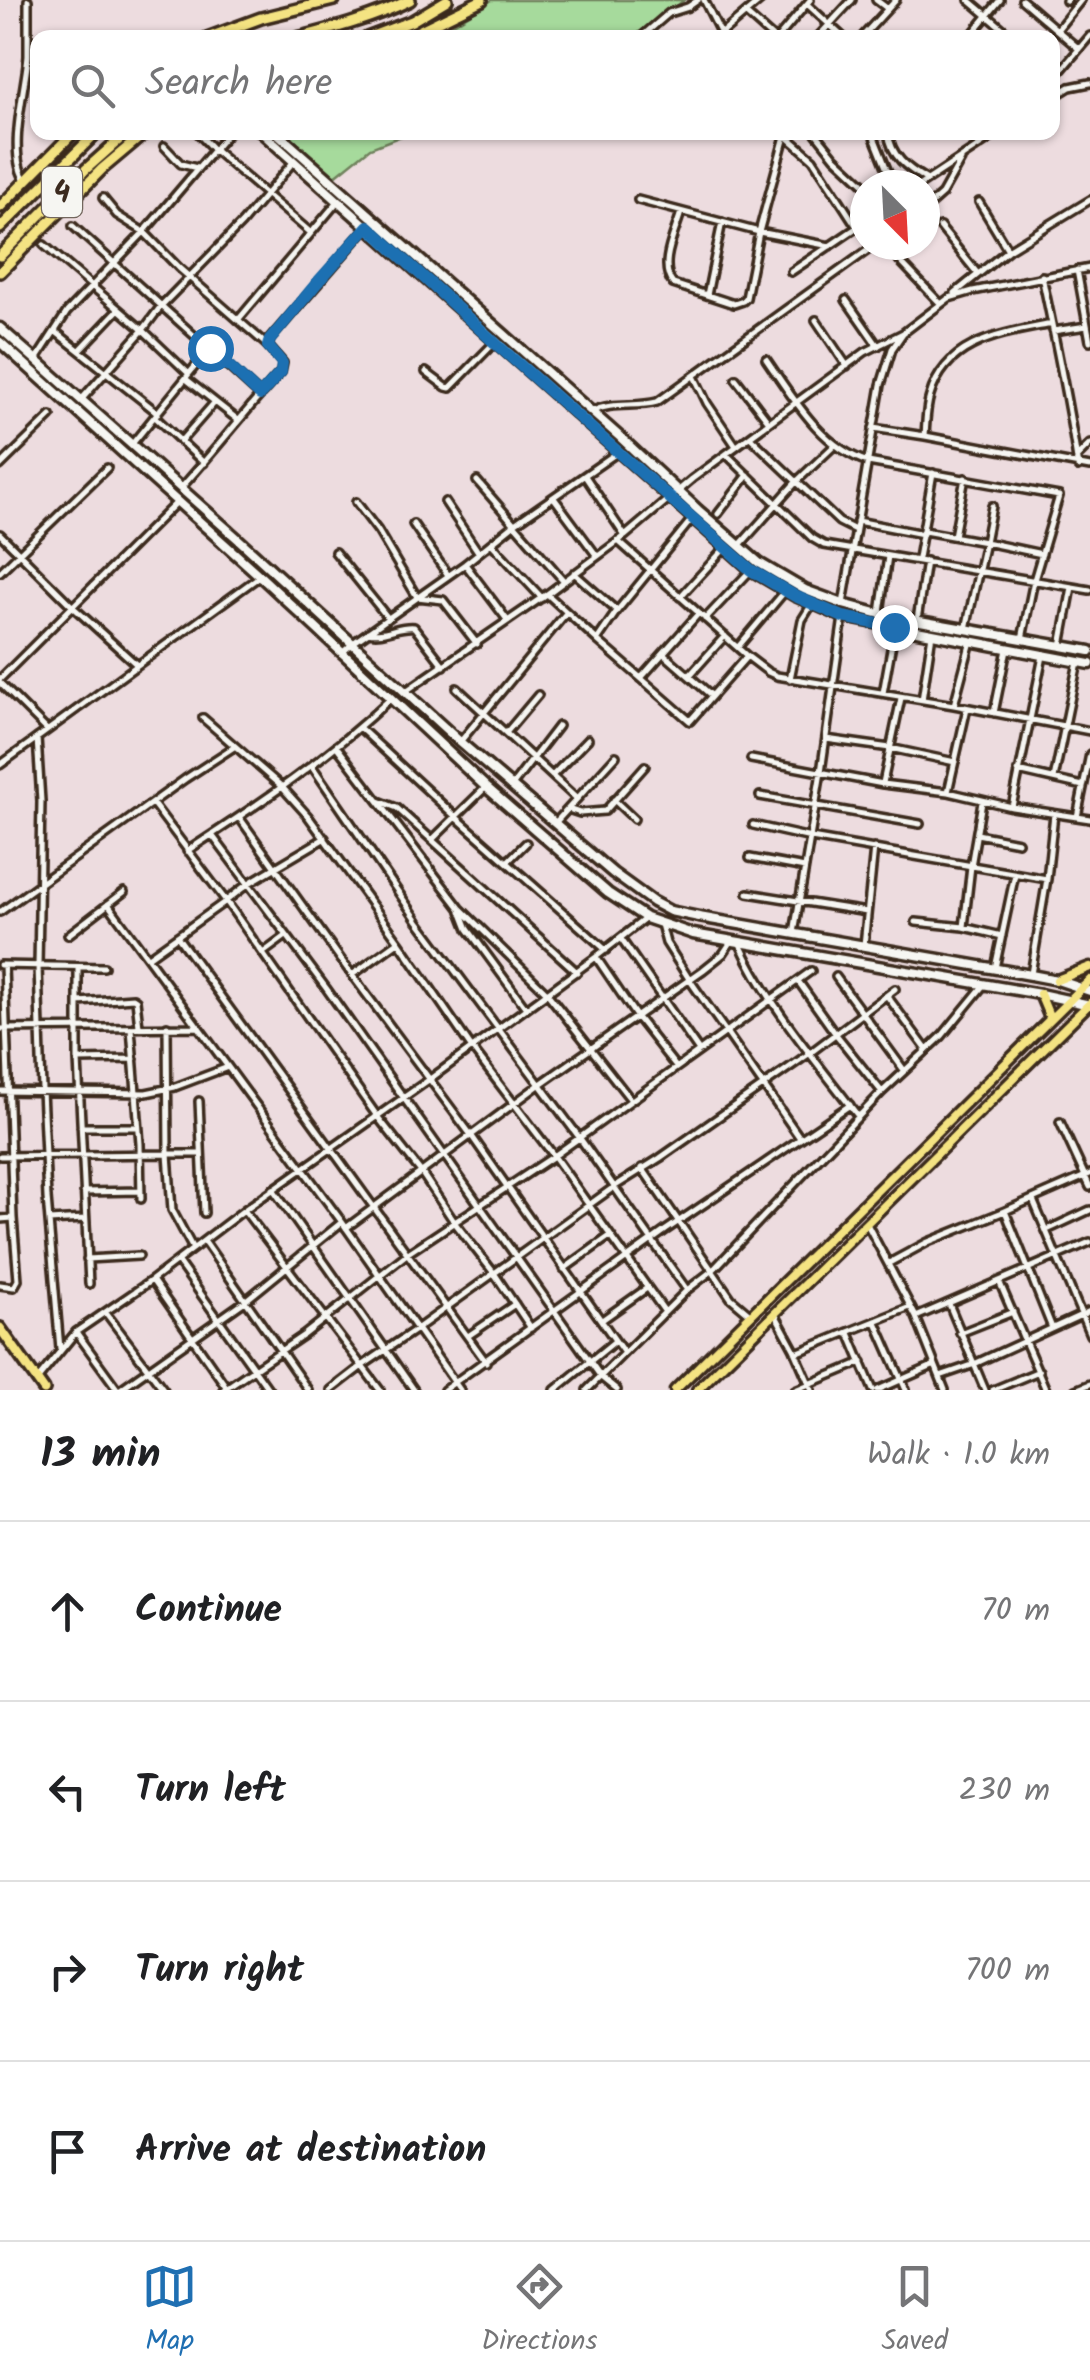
<!DOCTYPE html>
<html lang="en">
<head>
<meta charset="utf-8">
<style>
	body { margin:0; font-family:Kalam,sans-serif; background:#f2f2f2; color:#202124 }
	.compass { position:absolute; left:850px; top:170px; width:90px; height:90px; border-radius:50%; background:#fff; box-shadow:0 2px 8px #0004; rotate:156deg }
	.stop { position:absolute; width:30px; height:30px; margin:-22px; border:8px solid #1f6fb2; border-radius:50%; background:#fff }
	.stop.end { background:#1f6fb2; border-color:#fff; box-shadow:0 2px 10px #0008 }
	.list { margin:0; padding:0; list-style:none }
	h2 { display:flex; justify-content:space-between; align-items:center; height:130px; margin:0; padding:0 40px; font-size:42px }
	h2 small { font-size:32px; font-weight:400; color:#757577 }
	.list li { display:grid; grid-template-columns:65px 1fr auto; gap:30px; align-items:center; box-sizing:border-box; height:180px; padding:0 40px; border-top:2px solid #e0e0e0 }
	.list b { display:block; font-size:38px; white-space:nowrap }
	.list em { font-size:32px; font-style:normal; color:#757577 }
	.icon { flex:none; width:55px; height:55px; fill:none; stroke:currentColor; stroke-width:2; stroke-linecap:round; stroke-linejoin:round }
	.map { position:relative; flex:none; width:1090px; height:1390px; overflow:hidden }
	.search { position:absolute; background:#fff; box-shadow:0 2px 8px #0004; left:30px; right:30px; top:30px; height:110px; display:flex; align-items:center; gap:25px; box-sizing:border-box; padding:0 35px; border-radius:20px; color:#757577; font-size:38px }
	.sheet { height:850px; background:#fff }
	nav { display:flex; justify-content:space-around; align-items:center; box-sizing:border-box; height:140px; border-top:2px solid #e0e0e0; background:#fff; font-size:28px; color:#757577 }
	nav a { display:grid; justify-items:center; gap:5px }
	nav .on { color:#1f6fb2 }
	.map>svg:first-child { display:block }
	.green { fill:#a6da9c; stroke:#70825d; stroke-width:2.5 }
	.lines { fill:none; stroke-linecap:round; stroke-linejoin:round }
	.street-casing { stroke:#3b2a1e; stroke-width:12 }
	.secondary-casing { stroke:#3b2a1e; stroke-width:15 }
	.primary-casing { stroke:#3b2a1e; stroke-width:15 }
	.highway-casing { stroke:#3b2a1e; stroke-width:16 }
	.street { stroke:#f6f6f2; stroke-width:5 }
	.secondary { stroke:#f6f6f2; stroke-width:8 }
	.primary { stroke:#f4e382; stroke-width:8 }
	.highway { stroke:#f4e382; stroke-width:9 }
	.route { stroke:#1f6fb2; stroke-width:12 }
	.labels { text-anchor:middle; stroke-width:9; stroke-linejoin:round; paint-order:stroke }
	.shield { fill:#f6f6f2; stroke:#73675e; stroke-width:2.5 }
	.shield-label { font-size:30px; font-weight:bold; fill:#3b2a1e }
</style>
</head>
<body>
<div class="map">
<svg width="1090" height="1390" viewBox="0 0 1090 1390">
	<rect width="100%" height="100%" fill="#eddcdf"/>
	<filter id="ink" filterUnits="userSpaceOnUse"><feTurbulence type="fractalNoise" baseFrequency=".01" numOctaves="2"/><feDisplacementMap in="SourceGraphic" scale="20" xChannelSelector="R" yChannelSelector="G"/><feConvolveMatrix kernelMatrix="1 2 1 2 8 2 1 2 1" color-interpolation-filters="sRGB"/></filter>
	<g filter="url(#ink)">
		<path class="green" d="M492,0h192l-44,37 -209,1z
			M285,133h124l-39,15 -36,29z"/>
		<g class="lines">
			<g class="street-casing">
				<path id="street" d="M704,0l19,38
					M876,0l12,9
					M969,0l45,38
					M1022,0l57,49
					M1066,1l1,-1
					M807,4l37,34
					M746,14l27,24
					M1057,30l24,-30
					M720,35l41,-35
					M640,38l29,-25 19,-6 10,-7
					M778,38l32,-38
					M817,38l35,-38
					M861,38l35,-38
					M969,38l31,-38
					M1052,71l5,4 33,-39
					M1052,98l18,-11 20,-4
					M197,132l16,17 98,84
					M782,132l31,27 44,68
					M815,132l20,25 30,28
					M872,132l16,40 10,13
					M888,132c3,25 19,36 39,48
					M164,146l17,18 16,4
					M26,181c-20,-26 0,-94 2,-125 0,-19 0,-37 0,-56
					M920,185l80,-53
					M103,198l14,17 27,17 35,36 89,78 15,17 -2,9c-35,38 -66,79 -101,117
					M638,200l121,32 71,14
					M979,202l29,48
					M925,209l17,-15 19,-34
					M681,212c-6,22 -23,53 -8,72l61,20 9,-3 3,-3 13,-66 26,-96
					M73,226l187,169
					M940,227l38,47
					M44,245l99,85 45,43
					M899,260l41,43
					M1077,270l13,71
					M791,272l74,-50
					M1042,276c13,63 27,127 36,191
					M955,293l53,-43 82,-50
					M707,295l15,-73
					M846,300l32,46
					M238,320l101,-120
					M816,320l31,46
					M1053,331l34,-5
					M56,332l102,81
					M268,346l2,-7 98,-113
					M80,350l38,-40
					M766,359c27,39 55,88 102,103l191,34 -25,84 -12,59
					M36,360l31,-48 77,-80 85,-100
					M426,372l20,15 4,1 44,-45
					M694,376l13,27 29,43
					M186,379l52,41
					M736,379l33,43
					M81,400l62,-70 18,-24 81,-83 52,-62
					M591,412c21,-11 44,-4 66,-10l218,-157
					M156,418l48,45
					M873,428l52,8 165,31
					M925,436c1,-13 1,-28 5,-40 16,-56 72,-62 122,-72
					M750,437l89,85 16,8
					M181,441l34,-39
					M132,444l78,-96
					M726,454l86,84 12,7 266,45
					M1078,456l12,-12
					M0,466l51,-50
					M585,476l40,60
					M477,481l87,100
					M554,498l43,58
					M356,502l22,29 39,66 26,3 34,44
					M445,502l34,51
					M718,514l30,-39
					M692,519l-75,92 -20,29 93,81 57,-65
					M857,521l66,13
					M413,524l35,51
					M924,531l61,11 7,-36
					M0,534l73,73 64,58
					M954,536l11,-58
					M618,541l129,115 21,16 9,4 177,29 136,26
					M491,543l51,55
					M739,546l58,-65 38,-36
					M335,552l53,66
					M918,558l15,-85
					M465,564l43,57
					M0,572l107,-104
					M574,573l43,38
					M547,594l49,45
					M680,597l45,-49
					M843,604l38,-219 11,-36 11,-16 46,-35 24,-7 117,-23
					M880,613l8,-57
					M705,619l46,-49
					M917,620l9,-59
					M966,629l19,-87 57,12
					M368,632c17,4 30,-7 46,-5l30,39
					M1061,646l11,-59
					M738,647l48,-57
					M342,653l11,-10 112,-79 51,-41 102,-71
					M664,654l48,42
					M690,675l35,-39
					M641,678l57,-64
					M0,679l177,-177
					M790,679l12,-59 10,-16
					M0,683l47,47
					M457,688l120,111
					M406,691l141,-97 78,-58 67,-57 117,-86 56,-41 38,-19
					M883,693l12,-66
					M922,700l10,-66
					M954,705l17,-64
					M994,713l13,-64
					M203,718l79,69 26,29 91,126 72,105 83,109 111,156
					M360,728l96,89 150,133
					M506,733l32,-38
					M37,738l4,63 -3,165 4,124 5,108 13,151
					M826,739l64,9 65,14
					M460,742l106,-129
					M337,747l123,161 87,85 84,107
					M751,759l132,25 65,8 64,15 78,12
					M0,765l260,-189
					M312,766l106,155 161,216 108,153
					M1018,771l65,15
					M552,776l36,-37
					M1054,779l24,-117
					M883,783l18,-85
					M512,786l46,-60
					M486,787l-54,53 145,132
					M948,792l19,-84
					M760,796l160,28
					M614,800l20,19
					M379,801l18,7 35,32
					M153,804l73,97 23,-18 76,-45
					M1012,807l31,-151
					M568,809l12,4 25,-2 40,-45
					M239,817l113,158 119,160 153,218
					M1077,817l13,-63
					M555,823l61,-67
					M753,825l58,13 236,41
					M977,834l41,8
					M212,835l114,153 275,389 16,13
					M187,851c71,-46 141,-93 203,-152
					M750,858l55,10
					M508,861l18,-18
					M748,893l119,19
					M108,904l234,318 118,168
					M461,911l7,18 58,79
					M0,912l185,-133 49,-32
					M916,922l48,5 38,9
					M661,924l5,19 23,36 111,159
					M964,927l7,-61 11,-64
					M794,933l27,-161 22,-155
					M68,935l56,-43
					M177,936l309,426
					M621,939l78,112
					M740,944c28,61 77,118 118,172
					M864,945l10,-97
					M263,953l23,-17
					M148,957l78,-56 151,215 44,56 34,51 39,50 37,55
					M596,957l40,59 40,51
					M0,965l104,2
					M78,967v93l11,224
					M995,968l20,-94
					M1031,974l16,-95 7,-65
					M352,975l46,-33
					M836,977l68,93
					M798,981l37,52 47,59
					M887,996l40,54
					M79,1002l54,-4 3,2 3,26
					M167,1026l1,128h33
					M131,1028l9,116 1,55
					M0,1029l199,-2
					M78,1060l56,-1
					M0,1091l146,2 29,-6 53,-20
					M199,1101l5,112
					M1060,1122l30,65
					M81,1127h57
					M0,1156l168,-2 4,56 20,37
					M642,1168l89,130 20,17
					M273,1189l141,201
					M84,1192l57,-1
					M1033,1200l57,135
					M244,1210l118,156 -31,24
					M0,1219l13,-1
					M49,1221l36,-2
					M867,1224l49,93 29,73
					M346,1228l193,-143 164,-115 20,-16 8,-12
					M1047,1230l43,-20
					M204,1241l104,149
					M87,1259l52,-3
					M178,1262l91,128
					M889,1263l39,-21 77,-31
					M564,1269l46,-33
					M152,1280l75,108
					M999,1281l47,109
					M0,1285l14,2 4,-7 -5,-62 -9,-252
					M949,1304l36,86
					M106,1313l58,77
					M775,1314l19,35 18,41
					M916,1317l174,-75
					M602,1320l45,-32
					M876,1322l30,68
					M1052,1328l-47,-117 85,-37
					M76,1332l42,58
					M849,1333l24,57
					M960,1333l53,-21
					M468,1336l47,-32
					M796,1353l114,-46
					M940,1376l32,-11 118,-54
					M37,1380l39,-48 76,-52 92,-70 186,-131 166,-122 50,-39
					M119,1390l126,-89 97,-79
					M223,1390l81,-55 104,-82 146,-97 257,-185
					M380,1390l-18,-24 56,-38 196,-141 46,-29 150,-105 85,-64
					M444,1390l222,-160 184,-125
					M555,1390l60,-49
					M587,1390l100,-100 26,-20 169,-178 60,-56 41,-50
					M795,1390l67,-28
					M878,1390l57,-25
					M993,1390l46,-19
					M1075,1390l15,-6"/>
			</g>
			<g class="secondary-casing">
				<path id="secondary" d="M261,132l490,438 44,26 48,21 247,47
					M276,132l344,305 78,73 61,53 46,27 38,14 37,10 210,37
					M0,328l237,210 223,204 153,131 40,29 17,9 29,6 332,58 26,5 33,11
					M0,342l260,234 226,211 122,106 38,25 47,16 347,60 50,11"/>
			</g>
			<g class="primary-casing">
				<path id="primary" d="M1057,980l33,-13
					M1040,994l10,24
					M675,1390l415,-410
					M697,1390l393,-387"/>
			</g>
			<g class="highway-casing">
				<path id="highway" d="M207,38l54,-20 73,-18
					M297,38c39,-10 76,-20 113,-38
					M367,38l45,-17 35,-21
					M404,38l78,-38
					M0,207l74,-75
					M0,228l97,-96
					M0,256l84,-85 44,-39
					M0,272l102,-103 44,-37
					M0,1328l44,62"/>
			</g>
			<use href="#street" class="street"/>
			<use href="#secondary" class="secondary"/>
			<use href="#primary" class="primary"/>
			<use href="#highway" class="highway"/>
		</g>
	</g>
	<g class="lines" filter="url(#ink)">
		<path class="route" d="M210,348l50,47 21,-23 1,-9 -14,-17 2,-6 46,-56 52,-58 126,116 257,228 44,26 48,21 51,10"/>
	</g>
	<g class="labels">
		<rect class="shield" x="42" y="167" width="40" height="50" rx="8"/>
		<g class="shield-label">
			<text x="62" y="202">4</text>
		</g>
	</g>
</svg>
<svg class="compass" viewBox="-18 -18 36 36"><path d="M0-13l5 13h-10z" fill="#e53935"/><path d="M0 13l5-13h-10z" fill="#757577"/></svg>
<div class="stop" style="left:210px;top:348px"></div>
<div class="stop end" style="left:894px;top:627px"></div>
<div class="search"><svg class="icon" aria-label="search" viewBox="0 0 24 24"><circle cx="10" cy="10" r="6"/><path d="M15 15l6 6"/></svg>Search here</div>
</div>
<section class="sheet">
<h2>13 min<small>Walk · 1.0 km</small></h2>
<ul class="list">
<li><svg class="icon" aria-label="ahead" viewBox="0 0 24 24"><path d="M12 20V5M6 11l6-6 6 6"/></svg><div><b>Continue</b></div><em>70 m</em></li>
<li><svg class="icon" aria-label="left" viewBox="0 0 24 24"><path d="M17 20v-9H6M10 6l-5 5 5 5"/></svg><div><b>Turn left</b></div><em>230 m</em></li>
<li><svg class="icon" aria-label="right" viewBox="0 0 24 24"><path d="M7 20v-9h11M14 6l5 5-5 5"/></svg><div><b>Turn right</b></div><em>700 m</em></li>
<li><svg class="icon" aria-label="arrive" viewBox="0 0 24 24"><path d="M6 21V4h12l-3 4 3 4H6"/></svg><div><b>Arrive at destination</b></div></li>
</ul>
</section>
<nav>
<a class="on"><svg class="icon" aria-label="map" viewBox="0 0 24 24"><path d="M3 6l6-2 6 2 6-2v14l-6 2-6-2-6 2zM9 4v14M15 6v14"/></svg>Map</a>
<a><svg class="icon" aria-label="directions" viewBox="0 0 24 24"><path d="M12 3l9 9-9 9-9-9zM9 14v-3h6M13 9l2 2-2 2"/></svg>Directions</a>
<a><svg class="icon" aria-label="saved" viewBox="0 0 24 24"><path d="M7 4h10v16l-5-4-5 4z"/></svg>Saved</a>
</nav>
</body>
</html>
